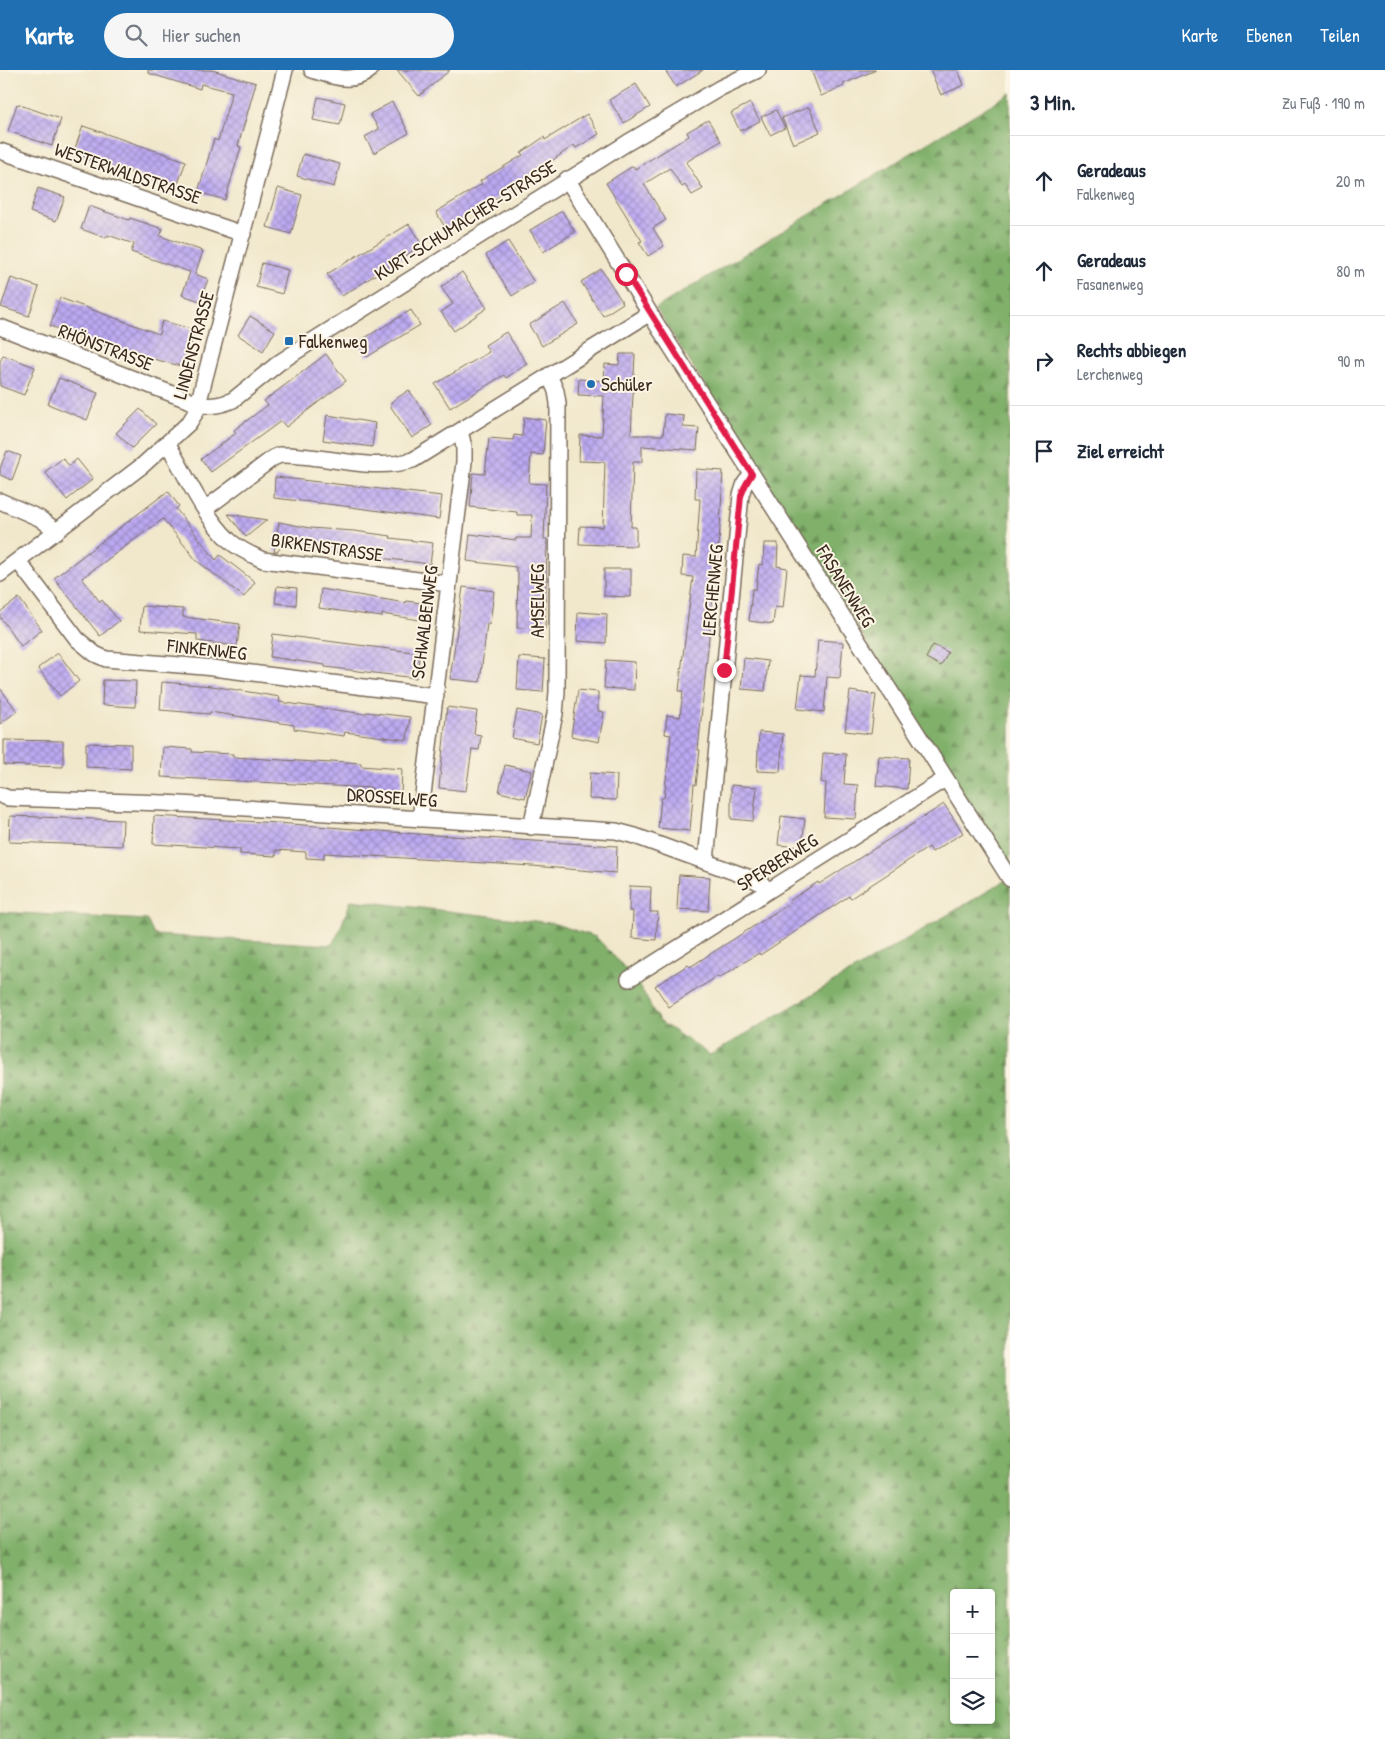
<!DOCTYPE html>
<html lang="de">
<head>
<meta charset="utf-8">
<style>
	body { margin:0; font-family:"Patrick Hand",sans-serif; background:#f6f6f7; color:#1f2937 }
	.controls { position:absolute; right:15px; bottom:15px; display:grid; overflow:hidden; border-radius:5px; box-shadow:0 1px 4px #0004 }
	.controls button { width:45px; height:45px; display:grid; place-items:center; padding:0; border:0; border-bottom:1px solid #e0e1e3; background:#fff; color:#1f2937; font:25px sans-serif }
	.stop { position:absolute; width:15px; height:15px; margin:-11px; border:4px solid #e11d48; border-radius:50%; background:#fff }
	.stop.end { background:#e11d48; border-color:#fff; box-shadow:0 1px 5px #0008 }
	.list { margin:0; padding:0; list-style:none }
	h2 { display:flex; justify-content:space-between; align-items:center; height:65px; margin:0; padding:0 20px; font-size:21px }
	h2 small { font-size:16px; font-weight:400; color:#747a83 }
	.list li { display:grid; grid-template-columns:32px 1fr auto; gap:15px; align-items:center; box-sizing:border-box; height:90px; padding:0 20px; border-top:1px solid #e0e1e3 }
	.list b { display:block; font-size:19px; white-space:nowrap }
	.list p { margin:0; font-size:16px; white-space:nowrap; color:#747a83 }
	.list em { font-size:16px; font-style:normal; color:#747a83 }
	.icon { flex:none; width:28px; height:28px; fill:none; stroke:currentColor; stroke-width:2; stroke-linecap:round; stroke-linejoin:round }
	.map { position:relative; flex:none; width:1010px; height:1669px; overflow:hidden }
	header { display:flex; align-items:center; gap:30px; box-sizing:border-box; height:70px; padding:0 25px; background:#1f6fb2; color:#fff }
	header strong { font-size:24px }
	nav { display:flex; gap:28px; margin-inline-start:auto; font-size:18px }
	.search { width:350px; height:45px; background:#f6f6f7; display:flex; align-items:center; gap:12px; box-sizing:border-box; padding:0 18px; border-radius:28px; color:#747a83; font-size:19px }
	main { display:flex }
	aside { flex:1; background:#fff }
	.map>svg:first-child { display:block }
	.forest { fill:url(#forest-firs); stroke:#5e6d44; fill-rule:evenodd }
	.building { fill:url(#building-cross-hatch) }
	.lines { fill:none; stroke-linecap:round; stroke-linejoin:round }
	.minor-casing { stroke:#7b6c5b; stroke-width:18 }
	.minor { stroke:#fff; stroke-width:15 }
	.route { stroke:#e11d48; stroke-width:6 }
	.poi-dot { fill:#1f6fb2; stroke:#fcf5e5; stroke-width:2 }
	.labels { text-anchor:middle; stroke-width:4; stroke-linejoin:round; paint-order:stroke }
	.street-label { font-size:19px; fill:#3b2a1e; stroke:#fcf5e5 }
	.poi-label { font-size:19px; fill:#3b2a1e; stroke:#fcf5e5; text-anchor:start }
</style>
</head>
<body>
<header>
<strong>Karte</strong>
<div class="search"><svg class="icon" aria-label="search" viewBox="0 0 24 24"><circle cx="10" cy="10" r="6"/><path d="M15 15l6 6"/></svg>Hier suchen</div>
<nav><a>Karte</a><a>Ebenen</a><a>Teilen</a></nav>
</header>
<main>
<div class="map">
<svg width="1010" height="1669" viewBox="0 0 1010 1669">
	<defs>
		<pattern id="forest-firs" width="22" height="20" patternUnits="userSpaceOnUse" patternTransform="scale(1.25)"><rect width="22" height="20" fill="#80b06a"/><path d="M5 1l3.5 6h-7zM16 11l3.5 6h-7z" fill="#6a8f57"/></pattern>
		<pattern id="building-cross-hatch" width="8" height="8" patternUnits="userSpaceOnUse" patternTransform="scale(1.25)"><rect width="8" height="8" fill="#bca9f2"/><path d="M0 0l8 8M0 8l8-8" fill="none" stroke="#9a8ac3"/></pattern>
	</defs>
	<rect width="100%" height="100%" fill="#fcf5e5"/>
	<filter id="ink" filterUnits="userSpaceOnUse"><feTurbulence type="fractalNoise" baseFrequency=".02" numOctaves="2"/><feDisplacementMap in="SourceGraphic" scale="10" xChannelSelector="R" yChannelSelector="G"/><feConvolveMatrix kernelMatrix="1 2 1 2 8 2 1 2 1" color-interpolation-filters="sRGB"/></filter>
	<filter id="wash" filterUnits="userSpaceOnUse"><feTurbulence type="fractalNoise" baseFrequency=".0096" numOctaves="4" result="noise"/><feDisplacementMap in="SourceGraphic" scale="20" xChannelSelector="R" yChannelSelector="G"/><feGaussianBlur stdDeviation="1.12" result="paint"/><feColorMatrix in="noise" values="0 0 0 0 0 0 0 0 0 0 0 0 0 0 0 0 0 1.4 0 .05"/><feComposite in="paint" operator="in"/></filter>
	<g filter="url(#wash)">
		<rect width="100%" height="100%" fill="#f1e8cc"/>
		<path class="forest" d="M1010,23v776l-354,-561z
			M1010,808v861h-1010v-827l147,8 7,15 178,10 7,-13 12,-32 201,23 44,14 41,44 22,40 51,34zM954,1523h37v127h-37z"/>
		<g id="blocks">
			<path class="building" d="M148,0h64l44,13 -18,63 3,1 -16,53 -27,-8 16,-53 4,2 14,-49 -31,-8 -1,5 -52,-16z
				M397,0h53l-31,26z
				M665,0h38l-27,17z
				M811,0h65l-33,14 1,2 -23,10z
				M930,0h28l6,15 -23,10z
				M636,14l14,23 -26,16 -15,-23z
				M318,27l27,6 -5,22 -27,-5z
				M392,32l17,31 -35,20 -9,-16 14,-8 -9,-15z
				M750,33l10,18 -20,10 -9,-18z
				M17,34l44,15 -9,27 -44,-15z
				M809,37l11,25 -27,12 -11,-26z
				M776,40l9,18 -15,7 -9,-18z
				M587,44l12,20 -23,14 -2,-3 -56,40 -72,44 -10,-17 46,-28 -2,-3 43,-26 -2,-2 23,-16 1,3z
				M708,50l13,21 -35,21 17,27 -11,6 -7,-10 -3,2 -12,-19 -26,16 22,36 -13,8 11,18 -16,10 -9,-14 3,-1 -36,-58 27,-17 2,3 54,-33 -2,-4z
				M83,56l103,35 -10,28 -59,-22 -1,2 -43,-15z
				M303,84l37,10 -6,23 -37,-11z
				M38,118l27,9 -9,24 -26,-9z
				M278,118l24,7 -11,39 -24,-7z
				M89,136l40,14 1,-2 33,11 -3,7 43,15 -8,23 13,5 -8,22 -18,-6 8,-23 -59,-20 3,-8 -26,-9 -2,3 -25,-9z
				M562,141l13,21 -32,20 -13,-22z
				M409,154l13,21 -80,51 -15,-22z
				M508,171l26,41 -22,14 -26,-41z
				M262,193l26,7 -6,24 -26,-7z
				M601,199l22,34 -20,13 -22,-34z
				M462,202l25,36 -33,23 -13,-19 12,-8 -12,-17z
				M11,208l28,9 -10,29 -28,-9z
				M60,228l99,36 3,-13 33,9 -10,37 -48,-12 -1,2 -86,-31z
				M565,233l13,21 -36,22 -13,-21z
				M411,240l9,15 -53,32 -9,-15z
				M250,246l25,15 -12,20 -25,-16z
				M506,262l21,32 -21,14 -2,-3 -54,33 -15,-24 54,-32 -4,-7z
				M326,284l20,27 -60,46 -5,-6 -70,51 -10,-13 35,-26 -2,-3 34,-25 -4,-4z
				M620,284h15l-4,81h32l2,-21 19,2 -1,11 16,1 -2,22 -55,-4v16h-9l-2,65h5v19l-57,-2 1,-18 23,1 2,-65 -26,-1 1,-26 22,1 2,-40 -26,-1 1,-16 25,2 1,-17 14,1z
				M3,285l32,12 -11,28 -24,-9v-24z
				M59,308l39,15 -11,27 -39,-16z
				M409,320l23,35 -20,13 -21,-31v-5z
				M140,339l16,15 -24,24 -16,-15z
				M327,345l48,8 -3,24 -49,-7z
				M524,347l22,3 -3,35 -12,-1 -2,29 17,1 -2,55h3l-2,90 -28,-1 1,-56h-2v-5l-49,-6 3,-27 46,6v-2h15l1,-23h-15v-3l-47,-5 3,-34 12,1 4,-36 24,2 1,-5 8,1z
				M7,381l14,5 -9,24 -12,-5v-7z
				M63,388l6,8 8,-7 16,20 -26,21 -22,-28z
				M696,399l27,2 -4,74h-1l-20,205h2l-4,35 -2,-1 -4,47 -32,-3 3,-30h3l7,-63 -6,-1 2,-19 13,2 3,-26h-4l4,-36 10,-78 -11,-1 1,-20 13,1 4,-58h-5z
				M275,407l167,19 -3,23 -103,-14 -62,-7z
				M168,421l11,15 -3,3 40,51 4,-5 35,27 -11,15 -47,-36 -34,-42 -81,59 18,24 2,-2 17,21 -19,15 -46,-58z
				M228,444l39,6 -21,17z
				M279,452l31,6 44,3 37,5 -1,2 43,5 -3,21 -148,-18 -5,6h-3z
				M764,473h14l-1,23 10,2 -4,40 -8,-1 -2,17 -24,-3 3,-32h4l3,-25 4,1z
				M604,499h27v28l-27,-1z
				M277,516l20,2 -1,17 -21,-2z
				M463,517l31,4 -4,33h-3l-7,58 -30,-3z
				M321,519l85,14v-2l22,3 -2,17 -44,-7v3l-63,-9z
				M19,528l23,32 -21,16 -21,-29v-5z
				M142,536l41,3v8l57,7 -3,22 -40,-5v-7l-57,-4z
				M578,542l29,2 -1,29 -29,-2z
				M273,564l147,19 -4,25 -91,-11v-2l-55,-8z
				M818,570l25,2 -3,36 -13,-1 -3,35 -27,-3 4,-34 14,1z
				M933,575l15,7 -7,14 -15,-8z
				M58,583l21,28 -19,15 -22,-28z
				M519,587l26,2 -2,33 -26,-2z
				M744,588l24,3 -3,30 -24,-2z
				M606,590l29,2 -1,28 -30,-2z
				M103,610l33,1 -1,26 -33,-2z
				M162,612l50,4 68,11 -1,5 86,12 1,-2 44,5 -3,23 -62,-8 -1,4 -50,-7v-4l-84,-13v2l-50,-4z
				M0,618l17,23 -17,13z
				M578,620l20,2v19l6,1 -5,30 -28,-6z
				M850,621l26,4 -5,39 -26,-3z
				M447,637l30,4 -3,23 7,1 -2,15 -7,-1 -6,42 -27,-3z
				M517,640l25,5 -5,28 -25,-5z
				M759,662l24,2 -3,38 -23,-1z
				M4,670l59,1v26l-59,-2z
				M86,673l45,1v25l-45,-2z
				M163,677l29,2v3l41,2v3l98,6v-2l30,2v3l41,3 -1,26 -29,-2v-5l-211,-11z
				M823,683l23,1 -2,30 14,1 -2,34 -32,-2 2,-34 -5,-1z
				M879,686l30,2 -2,31 -31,-3z
				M505,695l27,6 -7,27 -26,-6z
				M590,703l27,2 -1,25 -27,-1z
				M731,715l26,2 -4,34 -22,-2z
				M944,734l19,29 -31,19 -3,-5 -78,51 -2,-2 -89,59 -1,-2 -40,25 -1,-2 -49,31 -14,-21 33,-21 2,2 100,-64 -1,-2 29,-19 1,2z
				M10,746l113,4 -1,26 -113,-4z
				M154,746l124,7 140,11 199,12 -1,27 -84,-7 -208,-13v6l-18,-1v-6l-30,-2v6l-36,-2v-5l-87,-5z
				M781,746l24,3 -3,28 -24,-2z
				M679,805l31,2 -2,34 -31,-2z
				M630,816l21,1 -1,25h8l-2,28 -24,-2 1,-27h-4z"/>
		</g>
	</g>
	<g filter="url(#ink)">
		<use href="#blocks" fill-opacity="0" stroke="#7b6c5b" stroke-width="1"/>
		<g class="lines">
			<g class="minor-casing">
				<path id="minor" d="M312,0c19,6 40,15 58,0
					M0,81l243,83
					M567,109l92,149 351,551
					M0,257l198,77c14,3 23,1 35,-4l47,-38 37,-24 310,-195 93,-55 38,-18
					M168,374c17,30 37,74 62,97 10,9 22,14 33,19l186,24
					M0,431l39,17 18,13
					M205,439l68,-51 7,-3c44,-1 90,18 133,5l237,-147
					M18,491l59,78 18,15 11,5 98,8 232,29
					M0,504l143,-109 46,-42 7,-11 89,-342
					M0,725l8,3 156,5 452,28 19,5 118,43 9,5 6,7
					M420,749l44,-357v-15l-4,-16
					M531,757l24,-113 2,-22 1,-289 -2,-12 -7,-16
					M706,791l35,-366 4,-12 7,-9
					M629,909l316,-200"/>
			</g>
			<use href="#minor" class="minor"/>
		</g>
	</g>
	<g class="lines" filter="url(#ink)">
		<path class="route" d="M626,204l126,200 -6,10 -5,12 -17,174"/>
	</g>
	<g class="poi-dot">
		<rect x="284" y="266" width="10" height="10" rx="2.5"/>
		<circle cx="591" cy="314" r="5"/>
	</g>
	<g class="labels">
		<g class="street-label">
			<text transform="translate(128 103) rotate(19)" y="7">WESTERWALDSTRASSE</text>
			<text transform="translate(465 150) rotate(-32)" y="7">KURT-SCHUMACHER-STRASSE</text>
			<text transform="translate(193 275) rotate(-75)" y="7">LINDENSTRASSE</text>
			<text transform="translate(106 277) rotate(21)" y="7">RHÖNSTRASSE</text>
			<text transform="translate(327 477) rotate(8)" y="7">BIRKENSTRASSE</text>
			<text transform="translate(846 516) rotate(58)" y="7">FASANENWEG</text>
			<text transform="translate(712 520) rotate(-85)" y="7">LERCHENWEG</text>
			<text transform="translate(537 531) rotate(-90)" y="7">AMSELWEG</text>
			<text transform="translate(424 552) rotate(-83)" y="7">SCHWALBENWEG</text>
			<text transform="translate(207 579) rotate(6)" y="7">FINKENWEG</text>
			<text transform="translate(392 727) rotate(4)" y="7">DROSSELWEG</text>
			<text transform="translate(777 792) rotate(-32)" y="7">SPERBERWEG</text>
		</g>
		<g class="poi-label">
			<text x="299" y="278">Falkenweg</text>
			<text x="601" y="321">Schüler</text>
		</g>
	</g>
</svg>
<div class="controls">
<button>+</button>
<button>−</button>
<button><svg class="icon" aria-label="layers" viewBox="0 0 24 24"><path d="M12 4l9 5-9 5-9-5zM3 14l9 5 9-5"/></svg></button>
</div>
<div class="stop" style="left:626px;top:204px"></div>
<div class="stop end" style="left:724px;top:600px"></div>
</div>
<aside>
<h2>3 Min.<small>Zu Fuß · 190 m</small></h2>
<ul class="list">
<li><svg class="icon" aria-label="ahead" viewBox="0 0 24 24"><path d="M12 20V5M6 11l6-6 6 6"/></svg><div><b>Geradeaus</b><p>Falkenweg</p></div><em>20 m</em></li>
<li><svg class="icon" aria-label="ahead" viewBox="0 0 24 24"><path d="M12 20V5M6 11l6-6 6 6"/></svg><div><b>Geradeaus</b><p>Fasanenweg</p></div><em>80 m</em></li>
<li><svg class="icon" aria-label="right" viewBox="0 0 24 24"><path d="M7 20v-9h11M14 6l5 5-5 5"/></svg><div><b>Rechts abbiegen</b><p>Lerchenweg</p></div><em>90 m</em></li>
<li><svg class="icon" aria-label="arrive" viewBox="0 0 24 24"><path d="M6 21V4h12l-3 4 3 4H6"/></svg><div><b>Ziel erreicht</b></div></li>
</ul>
</aside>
</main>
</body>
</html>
